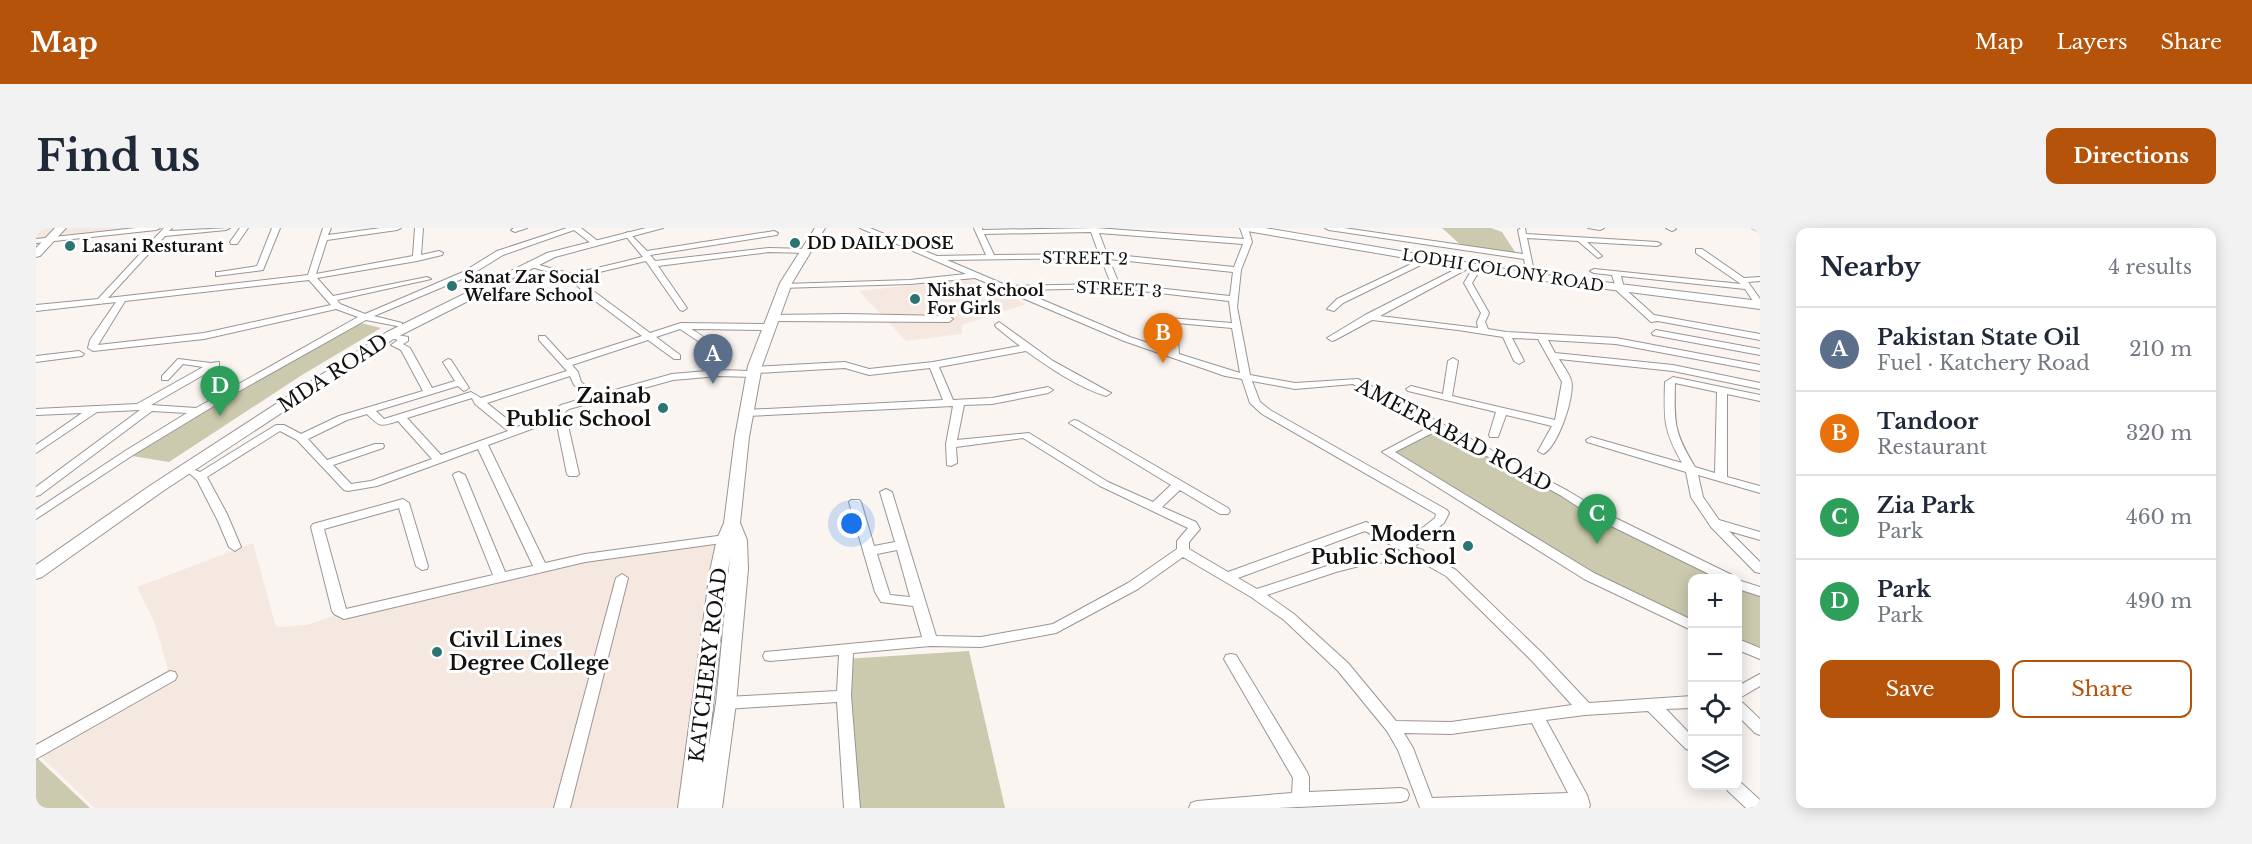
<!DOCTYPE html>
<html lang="en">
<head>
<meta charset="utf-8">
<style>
	body { margin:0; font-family:"Libre Baskerville",serif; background:#f2f2f3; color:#1f2937 }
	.controls { position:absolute; right:18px; bottom:18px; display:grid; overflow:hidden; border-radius:12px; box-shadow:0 3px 15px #0003 }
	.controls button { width:54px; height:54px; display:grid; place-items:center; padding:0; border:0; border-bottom:2px solid #e0e1e3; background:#fff; color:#1f2937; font:30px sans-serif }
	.you { position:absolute; left:816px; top:296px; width:21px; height:21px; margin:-15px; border:4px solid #fff; border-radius:50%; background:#1a73e8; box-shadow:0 0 0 9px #1a73e833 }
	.badge { display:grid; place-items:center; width:39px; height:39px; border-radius:50%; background:#b45309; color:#fff; font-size:20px; font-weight:700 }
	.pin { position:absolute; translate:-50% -50px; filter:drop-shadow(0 2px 3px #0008) }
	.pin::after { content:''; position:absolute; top:32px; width:21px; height:18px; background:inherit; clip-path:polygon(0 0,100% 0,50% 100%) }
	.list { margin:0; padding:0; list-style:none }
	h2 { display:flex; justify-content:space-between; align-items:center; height:78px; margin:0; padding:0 24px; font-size:26px }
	h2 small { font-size:20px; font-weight:400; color:#747a83 }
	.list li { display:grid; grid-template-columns:39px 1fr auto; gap:18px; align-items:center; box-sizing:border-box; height:84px; padding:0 24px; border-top:2px solid #e0e1e3 }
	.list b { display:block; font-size:22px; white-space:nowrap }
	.list p { margin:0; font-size:20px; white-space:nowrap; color:#747a83 }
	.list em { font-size:20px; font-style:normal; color:#747a83 }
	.actions { display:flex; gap:12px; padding:18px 24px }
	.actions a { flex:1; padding:14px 0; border:2px solid #b45309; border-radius:12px; text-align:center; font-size:21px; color:#b45309 }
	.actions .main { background:#b45309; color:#fff }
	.icon { flex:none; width:33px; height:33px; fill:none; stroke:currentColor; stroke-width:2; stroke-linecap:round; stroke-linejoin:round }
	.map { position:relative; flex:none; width:1724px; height:580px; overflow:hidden; border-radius:12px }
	header { display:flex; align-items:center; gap:36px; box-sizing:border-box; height:84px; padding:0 30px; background:#b45309; color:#fff }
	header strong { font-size:28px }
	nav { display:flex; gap:33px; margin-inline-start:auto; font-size:21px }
	.intro { display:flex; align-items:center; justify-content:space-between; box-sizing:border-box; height:144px; padding:0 36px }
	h1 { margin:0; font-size:42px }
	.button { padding:15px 27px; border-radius:12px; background:#b45309; color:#fff; font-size:21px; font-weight:700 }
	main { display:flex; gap:36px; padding:0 36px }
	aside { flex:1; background:#fff; border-radius:12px; box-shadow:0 3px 15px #0003 }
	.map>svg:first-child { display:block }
	.built { fill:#f5e8e1 }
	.green { fill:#cbcaae }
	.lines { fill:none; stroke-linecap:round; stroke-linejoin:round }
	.minor-casing { stroke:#9b9593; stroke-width:2 }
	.major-casing { stroke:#9b9593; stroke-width:2 }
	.minor { fill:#fff; fill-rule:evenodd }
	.major { fill:#fff; fill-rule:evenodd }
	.poi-dot { fill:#2a7471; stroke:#fff; stroke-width:2 }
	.labels { text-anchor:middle; stroke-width:6; stroke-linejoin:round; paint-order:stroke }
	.far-poi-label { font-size:16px; font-weight:bold; fill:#141211; stroke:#fff; text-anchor:start }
	.far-street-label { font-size:16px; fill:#141211; stroke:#fff }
	.street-label { font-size:20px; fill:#141211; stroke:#fff }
	.poi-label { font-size:20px; font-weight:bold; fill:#141211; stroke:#fff; text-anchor:end }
</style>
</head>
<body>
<header>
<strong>Map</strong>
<nav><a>Map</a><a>Layers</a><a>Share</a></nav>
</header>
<div class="intro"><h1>Find us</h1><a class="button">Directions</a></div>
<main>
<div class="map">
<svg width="1724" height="580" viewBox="0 0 1724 580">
	<rect width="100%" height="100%" fill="#fbf5f2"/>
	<path class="built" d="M0,0h128l-119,13 -9,10z
		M933,51l57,25 -64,21v9l-56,7 -47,-50z
		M689,311l-36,269h-594l-59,-56 134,-76 -16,-55 -17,-34 116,-44 23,84 31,-2 34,-12 192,-44z"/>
	<path class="green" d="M1406,0h49l11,4 15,23 -54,-8z
		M325,95l20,5 -79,47 -133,87 -37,-6 144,-87z
		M1405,199l151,86 130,65h-30v45l-100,-47 -202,-124z
		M1702,358l12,7 10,1v58l-22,-9z
		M933,423l36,157h-147l-13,-149z
		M0,529l54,51h-54z"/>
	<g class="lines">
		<g class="minor-casing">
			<path id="minor" d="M100,0h24l-4,2 -120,13v-4z
				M128,0h8l-3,3 61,-3 -4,2 -61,6 -57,62 200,-23 15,-47h8l-3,7 53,-7h20l-4,2 -70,10 -11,34 97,-18 2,-28h8l-2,27 18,-4 4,2 -1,2 -25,6 -100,17 16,18 94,-19 4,2 -94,21 3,4 25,10 98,-42 34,-21 70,-23h14l18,14 -7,2 -18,-14 -71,25 -34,21 -95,40 28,7v4l-36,-7 -139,78 -94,57 -97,64v-9l89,-59 62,-38 -35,-2 -112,84 -4,1v-9l104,-77 -43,2 -61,41v-8l46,-32 -46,2v-6l101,-5 66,-37 -20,-3 -15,16h-6v-4l16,-17 33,4 8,-1v4l-68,39 45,3 162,-91 -22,-8 -132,30 -111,12 -5,-3 2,-8 26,-38 -80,9v-6l62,-6zM273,52l22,25 -127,28 -106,12 27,-44z
				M204,0h8l-11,16h-6l-1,-2z
				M236,0h8l-17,42 -47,6v-4h3l38,-6z
				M478,0h13l-12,4 -4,-2z
				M824,0h10l67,28 49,-1 -12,-27h8v2l114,-2 148,11 -4,-11h8l4,14 -11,28 -4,37 13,68 45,8 63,-4 210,112 37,22 127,62 1,3h-16l-120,-59 -37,-24 -122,-65 -43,22 199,121 98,47v10l-5,-2 -103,-49 -202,-127 49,-26 -78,-42 -58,5 -43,-8 8,21 10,8 177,100 2,3 -5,10 -30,24 9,3 2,3 31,17 86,83 47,50 103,-7v12l-26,1 26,27v15l-6,-2 -38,-38 -63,4 -39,5 41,75 3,10 -1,3h-169l-22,-58 -11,-19 -49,-60 -54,-51 -33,-23 -68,-40 -45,32 -82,44 -75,14 -51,-1 -77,7 -2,43 9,112h-16l-7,-106 -111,7 -5,-2 -3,-4 3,-4 5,-2 111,-6 2,-36 -69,6 -5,-1 -2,-4 2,-4 157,-15 -9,-31 -32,-4 -6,-10 -26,-90 2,-2h8l2,2 13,44 21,-4 -15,-50 6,-3 6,3 44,144 45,1 72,-13 75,-41 49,-34v-8l11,-13 -88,-42 -77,-48 -67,9 1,16 -6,3 -4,-1 -1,-21 7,-38 -207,10 -5,-3 5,-3 197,-10 -13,-32 -61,7 -24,-7 -88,5 -1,3 -3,1 -34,-1 -46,4 -104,29 -4,3 14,62 -2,2h-8l-2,-2 -11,-54 -68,25 57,118 40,-9 140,-19 6,4 -2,3 -144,20 -241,57 -10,-5 -2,-3 -21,-84 2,-3 90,-25 6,4 19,63 -1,3 -5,1 -6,-4 -17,-58 -75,21 22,80 147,-34 -40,-100 2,-2 4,-1 6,3 40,97 28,-6 -55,-117 -101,37 -29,5 -4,-1 -47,-50 -17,-9 -73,46 20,37 14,33 -6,4 -6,-4 -11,-26 -21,-41 -8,-7 6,-3 5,2 76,-47h8l17,9 38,-18 84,-25 -22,-41 -10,-5 7,-5 -10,-3v-4l20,4v4l-5,3 7,4 22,40 23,-7 -12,-19 5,-3 3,1 18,28 -5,3 -6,-5 -82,25 8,8 87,-27 10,6 86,-27 -28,-31v-4h6l22,24 75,-24 -56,-42 -17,-16 -41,-12v-4l44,12 71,-17 -19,-23 4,-2 19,19 127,-20 4,2 -1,2 -127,20 5,6 114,-13 38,1 4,2 -4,2 -38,-1 -111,14 29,42 -4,3 -3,-1 -34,-49 -68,16 14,13 58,43 31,-10 88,1 4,3 -4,3 -78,-1c9,5 22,13 22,23h-6l-9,-11 -18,-12 -24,8 24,18v4h-6l-26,-19 -76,25 6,7 3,10 16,13 75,-21 47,-4 31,1 1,-3 3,-1 91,-5 24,7 64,-7 87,-16 -24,-19 -1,-2 4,-3 54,39 58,32 -5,3c-29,-9 -56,-28 -80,-45l-87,16 14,33 39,-2 56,-11 5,3 -5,3 -56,11 -28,1 -7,35 72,-7 79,49 45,20 18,-17 -102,-62 5,-3 4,1 150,87 2,3 -2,3h-8l-40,-24 -18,17 34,15 4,7 -11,13v7l39,23 138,-50 39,20 30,-24 1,-4 -174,-100 -12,-11 -8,-24 -17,-3 -101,-35 -149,-63 -65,6 -129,4 -1,-2 4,-2 126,-4 56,-6zM1055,4l8,22 -105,1 -10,-21zM1063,5l144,11 -9,23 -127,-13zM1065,30l10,26 -103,2 -61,-26zM1073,31l124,13 -3,24 -111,-12zM1080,60l113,13 3,22 -63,-5v32l-39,-13 -111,-47zM1141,95l55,5 8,45 -61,-19zM534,148l4,9 14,12 -27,8 -13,11 -31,11 -30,-24zM436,170l3,6 33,27 -67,24 -34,-37zM331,186c13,13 13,13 31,7l34,38 -61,22 -20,3 -18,-19 50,-17 1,-2 -1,-2h-8l-48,16 -19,-21 39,-19zM1329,303l37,20 -69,13 -76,25 -19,-11zM861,322l13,47 -20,-2 -13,-41zM1378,330l32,18 86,85 40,44 -121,17 -55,-1 -48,-58 -54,-49 -27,-19 69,-23 27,-7zM1496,495l36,70 -136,5 -19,-50 -9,-15 47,1z
				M1289,0h19l179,26 -5,-24 3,-2h4l1,6 131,8 4,2 -4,2 -70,-4 15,14 -4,2 -20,-17 -51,-3 8,38 -4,2 -4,-2 -3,-17 -195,-29z
				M1552,0h16l-4,2z
				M1630,0h9l1,1 -4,2z
				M1716,0h8v4z
				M1660,21h6l42,29 16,-1v4l-12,1 12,17v9l-3,-1 -12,-18 -124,-13 3,12 30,27 106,19v6l-102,-19 -7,1 -34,-31 -5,-16 -18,-2 -4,-2 4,-2 147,15 -45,-31z
				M1390,29l7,2 -90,44 -9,8 -7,-2 10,-10z
				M1430,36h3v4l-89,48 98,12 -1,-6 4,-9 -17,-30 10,-17h3l4,2 -9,15 17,30 -4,9 3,7 18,3 110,6 144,27v6l-144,-27 -68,-4 7,13 118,12 87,18v6l-87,-18 -114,-12c4,7 10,14 12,21 5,15 -14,69 -28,74l-5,-3 14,-25 -46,-11 -8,22h-8l-1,-2 7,-23 -88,-21 -2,-2 5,-3 32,8 5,-33 5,-3 5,3 -6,35 103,24 7,-38 -24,-43 -26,-1 12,23 -5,3 -5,-3 -11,-24 -45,-7 -86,-10 -37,20 -3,1 -5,-3 38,-23z
				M809,86l104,2 4,3 -4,3 -177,-1 -4,-3 4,-3z
				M1620,102l104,19v6l-107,-20 -1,-2z
				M43,123l5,3 -2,2 -46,6v-6z
				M1637,149l87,18v6l-33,-7v83l33,9v7l-62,-18 5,22 16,23 41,12v8l-31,-9 31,31v11l-5,-1 -44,-45 -20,-30 -5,-25 -99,-30 -1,-2 5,-3 91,26c-19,-34 -18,-43 -17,-81zM1639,155l42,9 -2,81 -20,-6c-21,-35 -21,-43 -20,-84z
				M586,346l6,4 -58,230h-16l62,-230z
				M1702,352l22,7v9l-22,-7z
				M1702,411l22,9v11l-22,-9z
				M1195,426l5,1 71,117 2,5v15l92,-4 6,2 2,5 -2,5 -6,2 -123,6h-89l2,-5 6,-2 95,-8 1,-15 -69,-119 2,-4z
				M134,443l5,1 2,4 -2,4 -139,79v-14z
				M1724,446v12l-22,13v-13z
				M1702,473l5,2 17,16v16l-5,-2 -17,-17z
				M1702,552l22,20v8h-14l-18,-17 -2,-5h12z"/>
		</g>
		<g class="major-casing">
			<path id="major" d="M19,0h11l-26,28 -4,1v-9z
				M610,0h17l-108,29 -160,81 -232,153 -121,86 -6,2v-14l115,-80 236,-153 160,-79z
				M779,0h10l-33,55 -30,83 -13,71 -9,86 7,17 1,29 -12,134 -14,105h-44l32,-237 7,-32 7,-16 11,-86 13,-71 32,-83zM694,329l-14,146 -8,48 20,-180z
				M1206,0h23l264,45 231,28v8l-231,-30 -282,-48z"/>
		</g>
		<use href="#minor" class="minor"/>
		<use href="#major" class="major"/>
	</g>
	<g class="poi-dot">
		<circle cx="759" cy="15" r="6"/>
		<circle cx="34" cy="18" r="6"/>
		<circle cx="416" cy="58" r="6"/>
		<circle cx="879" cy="71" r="6"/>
		<circle cx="627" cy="180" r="6"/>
		<circle cx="1432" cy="318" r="6"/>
		<circle cx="401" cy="424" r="6"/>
	</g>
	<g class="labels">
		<g class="far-poi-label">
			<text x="771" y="21">DD DAILY DOSE</text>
			<text x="46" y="24">Lasani Resturant</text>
			<text x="428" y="55">Sanat Zar Social<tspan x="428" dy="18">Welfare School</tspan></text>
			<text x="891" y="68">Nishat School<tspan x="891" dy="18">For Girls</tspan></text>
		</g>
		<g class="far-street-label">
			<text transform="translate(1049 30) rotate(1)" y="6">STREET 2</text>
			<text transform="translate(1467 42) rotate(9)" y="6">LODHI COLONY ROAD</text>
			<text transform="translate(1083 61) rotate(3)" y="6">STREET 3</text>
		</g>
		<g class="street-label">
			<text transform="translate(297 145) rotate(-33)" y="7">MDA ROAD</text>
			<text transform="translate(1418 207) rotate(28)" y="7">AMEERABAD ROAD</text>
			<text transform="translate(672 437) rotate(-83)" y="7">KATCHERY ROAD</text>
		</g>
		<g class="poi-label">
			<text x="615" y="175">Zainab<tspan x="615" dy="23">Public School</tspan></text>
			<text x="1420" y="313">Modern<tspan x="1420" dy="23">Public School</tspan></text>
			<text x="413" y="419" text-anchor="start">Civil Lines<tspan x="413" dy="23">Degree College</tspan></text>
		</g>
	</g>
</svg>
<div class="controls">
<button>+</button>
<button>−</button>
<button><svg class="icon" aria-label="locate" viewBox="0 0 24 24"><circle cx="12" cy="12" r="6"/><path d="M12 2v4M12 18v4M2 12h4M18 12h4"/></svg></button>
<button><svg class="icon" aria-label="layers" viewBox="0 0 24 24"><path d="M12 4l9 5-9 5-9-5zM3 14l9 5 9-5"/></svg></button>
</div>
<div class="you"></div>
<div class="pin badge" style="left:677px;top:156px;background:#5c6f8a">A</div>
<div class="pin badge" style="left:1127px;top:135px;background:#e8710a">B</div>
<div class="pin badge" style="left:1561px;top:316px;background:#2e9e5b">C</div>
<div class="pin badge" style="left:184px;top:188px;background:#2e9e5b">D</div>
</div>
<aside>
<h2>Nearby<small>4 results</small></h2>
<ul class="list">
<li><span class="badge" style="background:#5c6f8a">A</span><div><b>Pakistan State Oil</b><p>Fuel · Katchery Road</p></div><em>210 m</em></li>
<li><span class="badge" style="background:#e8710a">B</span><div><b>Tandoor</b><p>Restaurant</p></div><em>320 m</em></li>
<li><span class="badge" style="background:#2e9e5b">C</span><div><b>Zia Park</b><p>Park</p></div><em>460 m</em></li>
<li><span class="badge" style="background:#2e9e5b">D</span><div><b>Park</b><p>Park</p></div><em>490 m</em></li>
</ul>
<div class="actions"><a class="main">Save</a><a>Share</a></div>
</aside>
</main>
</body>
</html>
